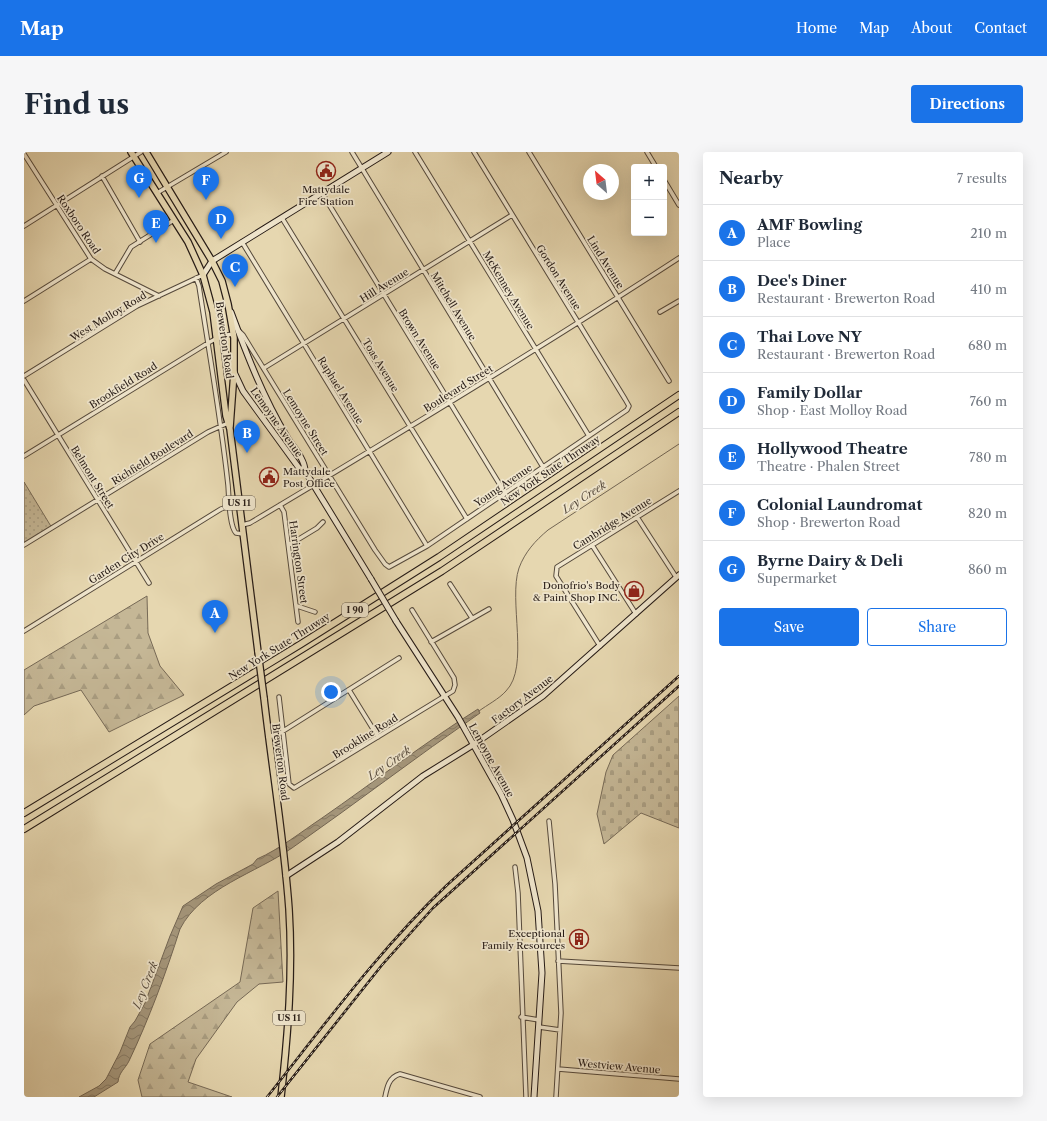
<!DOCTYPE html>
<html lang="en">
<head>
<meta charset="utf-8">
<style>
	body { margin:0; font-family:"Libre Caslon Text",serif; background:#f6f6f7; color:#1f2937 }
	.controls { position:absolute; right:12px; top:12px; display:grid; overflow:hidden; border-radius:4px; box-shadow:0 4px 16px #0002 }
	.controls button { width:36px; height:36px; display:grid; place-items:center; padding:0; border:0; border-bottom:1px solid #e0e1e3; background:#fff; color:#1f2937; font:20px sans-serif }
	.compass { position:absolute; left:559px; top:12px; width:36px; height:36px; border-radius:50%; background:#fff; box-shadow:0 4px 16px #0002; rotate:332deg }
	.you { position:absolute; left:307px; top:540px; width:14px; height:14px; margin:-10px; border:3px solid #fff; border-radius:50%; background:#1a73e8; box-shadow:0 0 0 6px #1a73e833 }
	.badge { display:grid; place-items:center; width:26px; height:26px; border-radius:50%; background:#1a73e8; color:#fff; font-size:13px; font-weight:700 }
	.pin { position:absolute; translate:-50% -33px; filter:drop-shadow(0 1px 2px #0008) }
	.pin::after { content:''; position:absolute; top:21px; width:14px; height:12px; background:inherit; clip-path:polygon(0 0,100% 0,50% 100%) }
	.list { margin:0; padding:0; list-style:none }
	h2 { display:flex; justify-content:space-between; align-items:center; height:52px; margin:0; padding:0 16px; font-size:17px }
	h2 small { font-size:13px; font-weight:400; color:#747a83 }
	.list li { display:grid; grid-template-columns:26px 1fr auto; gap:12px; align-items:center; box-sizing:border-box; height:56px; padding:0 16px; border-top:1px solid #e0e1e3 }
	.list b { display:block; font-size:15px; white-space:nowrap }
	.list p { margin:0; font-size:13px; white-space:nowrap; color:#747a83 }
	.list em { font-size:13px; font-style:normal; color:#747a83 }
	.actions { display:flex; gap:8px; padding:12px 16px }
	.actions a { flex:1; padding:9px 0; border:1px solid #1a73e8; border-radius:4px; text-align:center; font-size:14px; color:#1a73e8 }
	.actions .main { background:#1a73e8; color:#fff }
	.map { position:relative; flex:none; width:655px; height:945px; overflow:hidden; border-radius:4px }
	header { display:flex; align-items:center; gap:24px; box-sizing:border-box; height:56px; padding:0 20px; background:#1a73e8; color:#fff }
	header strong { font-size:19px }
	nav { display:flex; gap:22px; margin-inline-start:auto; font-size:14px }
	.intro { display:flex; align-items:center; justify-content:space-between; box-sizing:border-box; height:96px; padding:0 24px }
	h1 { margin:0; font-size:28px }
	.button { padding:10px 18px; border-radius:4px; background:#1a73e8; color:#fff; font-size:14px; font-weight:700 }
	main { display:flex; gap:24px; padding:0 24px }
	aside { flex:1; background:#fff; border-radius:4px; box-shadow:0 4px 16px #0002 }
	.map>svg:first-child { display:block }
	.grass { fill:url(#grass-dots); stroke:#766956 }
	.forest { fill:url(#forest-firs); stroke:#766956 }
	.cemetery { fill:url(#cemetery-stones); stroke:#766956 }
	.water { fill:url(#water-waves); stroke:#726553 }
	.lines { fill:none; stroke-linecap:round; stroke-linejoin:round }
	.stream { stroke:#726553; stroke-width:1 }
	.street-casing { stroke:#564a3c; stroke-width:5.5 }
	.secondary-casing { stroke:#261b16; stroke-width:7 }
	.primary-casing { stroke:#261b16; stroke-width:8 }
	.highway-casing { stroke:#261b16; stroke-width:8 }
	.street { stroke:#efe5cc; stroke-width:3.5 }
	.secondary { stroke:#efe5cc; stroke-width:5 }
	.primary { stroke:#e6d7b0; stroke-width:5.5 }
	.highway { stroke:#e6d7b0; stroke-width:6 }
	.rail-casing { stroke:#261b16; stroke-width:2.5 }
	.rail { stroke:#efe5cc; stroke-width:1; stroke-dasharray:3; stroke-linecap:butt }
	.secondary-bridge-casing { stroke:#261b16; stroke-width:7; stroke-linecap:butt }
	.primary-bridge-casing { stroke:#261b16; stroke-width:8; stroke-linecap:butt }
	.secondary-bridge { stroke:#efe5cc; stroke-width:5 }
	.primary-bridge { stroke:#e6d7b0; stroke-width:5.5 }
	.labels { text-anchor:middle; stroke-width:3.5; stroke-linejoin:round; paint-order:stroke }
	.shield { fill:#efe5cc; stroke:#62584d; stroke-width:1 }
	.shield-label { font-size:9px; font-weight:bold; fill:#261b16 }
	.poi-label { font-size:10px; fill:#261b16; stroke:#efe5cc; text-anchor:end }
	.street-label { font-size:10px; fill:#261b16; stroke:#efe5cc }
	.water-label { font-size:11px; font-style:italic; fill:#594d3f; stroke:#efe5cc }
</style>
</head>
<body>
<header>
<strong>Map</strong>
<nav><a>Home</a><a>Map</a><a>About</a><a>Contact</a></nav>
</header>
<div class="intro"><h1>Find us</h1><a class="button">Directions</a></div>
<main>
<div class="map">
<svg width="655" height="945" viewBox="0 0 655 945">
	<defs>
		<pattern id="grass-dots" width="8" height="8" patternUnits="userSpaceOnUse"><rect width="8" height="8" fill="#c5b796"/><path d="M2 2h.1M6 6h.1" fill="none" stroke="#a99d81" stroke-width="1.8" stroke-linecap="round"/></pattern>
		<pattern id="forest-firs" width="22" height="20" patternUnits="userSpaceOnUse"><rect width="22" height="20" fill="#c5b796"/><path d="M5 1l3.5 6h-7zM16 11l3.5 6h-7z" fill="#a99d81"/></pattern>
		<pattern id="cemetery-stones" width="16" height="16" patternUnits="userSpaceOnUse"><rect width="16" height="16" fill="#c5b796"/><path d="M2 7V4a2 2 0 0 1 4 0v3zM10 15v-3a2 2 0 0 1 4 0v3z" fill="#a99d81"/></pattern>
		<pattern id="water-waves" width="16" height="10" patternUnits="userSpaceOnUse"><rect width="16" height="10" fill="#a5977c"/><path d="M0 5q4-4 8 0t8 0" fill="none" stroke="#867a65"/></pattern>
	</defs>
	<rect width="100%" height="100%" fill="#e6d7b0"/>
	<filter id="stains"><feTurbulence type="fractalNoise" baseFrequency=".005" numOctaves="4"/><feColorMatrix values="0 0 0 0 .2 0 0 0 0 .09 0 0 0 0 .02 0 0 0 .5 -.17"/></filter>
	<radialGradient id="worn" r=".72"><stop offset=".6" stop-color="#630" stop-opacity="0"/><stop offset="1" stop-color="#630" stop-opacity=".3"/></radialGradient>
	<path class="grass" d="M0,330l28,46 -28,17z"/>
	<path class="forest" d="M123,444l1,37 12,33 24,29 -75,37 -28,-42 -47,16 -10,9v-45z
		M254,739l5,91 -24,2 -22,18 -41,57 -8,23 44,15h-90l-4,-17 12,-36 90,-62 13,-74z"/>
	<path class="cemetery" d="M655,544v132l-38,-15 -37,31 -7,-30 9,-42 7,-17z"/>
	<path class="water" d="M454,557l2,4c-64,44 -125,91 -188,135 -36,25 -91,40 -112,81 -14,44 -31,90 -51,132 -4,8 -10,11 -11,21l-24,15h-15l20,-11 7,-7 14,-27 10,-25 5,-6 10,-18 25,-67 13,-30 33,-22 37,-20 4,-5c23,-10 44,-27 65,-41 52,-36 102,-75 156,-109z"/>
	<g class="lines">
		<path class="stream" d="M455,559c8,-6 20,-12 27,-20 24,-24 2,-91 13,-123 6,-16 16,-27 29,-38l131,-86"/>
		<g class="street-casing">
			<path id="street" d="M328,0l191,315
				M391,0l174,284
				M505,0l140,229
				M623,0l9,15
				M0,2l67,105 14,10 54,27
				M78,24l38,66
				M640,28l15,25
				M133,41l69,-41
				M298,41l183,300
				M258,66l185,301
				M0,74l117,-74
				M218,90l185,304
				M91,122l16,-27 43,-27
				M172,126l3,8c10,66 22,133 29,199 1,11 1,41 8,48l7,1
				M0,149l67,-42
				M636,160l19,-11
				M215,179l4,4 132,215 10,14 4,3 38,-21 200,-136 2,-4 -4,-7 -151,-247
				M240,216l248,-153
				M0,224l113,-70 66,-31
				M0,228l125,203
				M0,304l184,-113 13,-7 12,-2
				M256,353l4,7 14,110
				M613,365l39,60
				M218,373l8,-2c144,-86 288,-173 429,-265
				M0,393l184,-113 20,-9
				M265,393l28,-17 6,-6
				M568,393l44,69
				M426,432l22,34
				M273,454l18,6
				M0,479l197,-122 9,-3 9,-1
				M407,490l58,-33
				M576,494l-44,-70 1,-9 122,-76
				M325,538l29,47
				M255,545l10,87 5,4 159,-97 2,-6 -1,-7 -42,-68
				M244,585l12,-4 119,-75
				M525,669l6,63 6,129 -5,84
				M491,715l3,26 8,204
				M534,809l121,7
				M497,865l18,3
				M515,875l21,3
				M534,917l121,10
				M361,945c2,-10 4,-20 15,-23l80,23"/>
		</g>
		<g class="secondary-casing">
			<path id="secondary" d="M179,123l9,-14 176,-109
				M207,160c16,43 32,85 56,125 6,10 18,22 18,34
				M192,168l11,37 16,34 56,77 6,3 66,108
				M372,469l62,96 43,77 12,26 14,38 11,53 4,62 -8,124
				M262,724l52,-34 85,-66 50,-31 70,-49 136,-121"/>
		</g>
		<g class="primary-casing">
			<path id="primary" d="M107,0l57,90 15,33 10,37 13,104 4,13 28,223
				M122,0l66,109 10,20 6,23 6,34v34l-4,55
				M240,546c8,70 20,141 25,211 4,63 -1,125 -8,188"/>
		</g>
		<g class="highway-casing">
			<path id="highway" d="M0,661l277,-169 138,-87 240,-162
				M0,677l418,-258 237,-159"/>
		</g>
		<use href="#street" class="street"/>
		<use href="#secondary" class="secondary"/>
		<use href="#primary" class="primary"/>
		<use href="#highway" class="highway"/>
		<g class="rail-casing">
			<path id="rail" d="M243,945c58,-73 113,-148 180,-212l232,-209
				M253,945l105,-132 51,-57 246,-222"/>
		</g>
		<use href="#rail" class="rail"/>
		<g class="secondary-bridge-casing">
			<path id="secondary-bridge" d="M347,427l25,42"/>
		</g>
		<g class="primary-bridge-casing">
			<path id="primary-bridge" d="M234,500l6,46"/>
		</g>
		<use href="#secondary-bridge" class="secondary-bridge"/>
		<use href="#primary-bridge" class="primary-bridge"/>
	</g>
	<defs>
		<g id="civic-ring" transform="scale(1)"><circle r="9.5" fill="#efe5cc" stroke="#8f2418" stroke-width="1.5"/><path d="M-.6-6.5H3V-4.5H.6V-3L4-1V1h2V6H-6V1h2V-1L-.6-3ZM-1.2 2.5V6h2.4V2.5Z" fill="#8f2418"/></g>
		<g id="shop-ring" transform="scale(1)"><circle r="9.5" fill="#efe5cc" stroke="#8f2418" stroke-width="1.5"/><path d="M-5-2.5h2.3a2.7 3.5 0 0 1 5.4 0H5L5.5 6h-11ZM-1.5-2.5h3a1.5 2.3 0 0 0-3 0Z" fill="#8f2418"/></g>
		<g id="building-ring" transform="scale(1)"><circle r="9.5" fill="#efe5cc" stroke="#8f2418" stroke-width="1.5"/><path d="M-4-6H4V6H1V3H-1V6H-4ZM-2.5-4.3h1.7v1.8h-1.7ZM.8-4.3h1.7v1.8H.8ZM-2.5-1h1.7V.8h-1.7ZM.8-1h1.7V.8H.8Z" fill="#8f2418"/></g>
	</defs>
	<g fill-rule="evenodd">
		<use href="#civic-ring" x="302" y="19"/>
		<use href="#civic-ring" x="245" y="325"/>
		<use href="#shop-ring" x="610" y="439"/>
		<use href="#building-ring" x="555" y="787"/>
	</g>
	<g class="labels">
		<g class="shield">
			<rect x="199" y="344" width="32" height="14" rx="3"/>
			<rect x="318" y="451" width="26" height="14" rx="3"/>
			<rect x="249" y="859" width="32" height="14" rx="3"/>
		</g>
		<g class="shield-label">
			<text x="215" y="354">US 11</text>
			<text x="331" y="461">I 90</text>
			<text x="265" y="869">US 11</text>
		</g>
		<g class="poi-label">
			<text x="302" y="41" text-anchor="middle">Mattydale<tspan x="302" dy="12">Fire Station</tspan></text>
			<text x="259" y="323" text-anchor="start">Mattydale<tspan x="259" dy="12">Post Office</tspan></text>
			<text x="596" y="437">Donofrio's Body<tspan x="596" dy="12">&amp; Paint Shop INC.</tspan></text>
			<text x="541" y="785">Exceptional<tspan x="541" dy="12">Family Resources</tspan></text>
		</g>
		<g class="street-label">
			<text transform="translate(55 72) rotate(56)" y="4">Roxboro Road</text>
			<text transform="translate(582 110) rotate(58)" y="4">Lind Avenue</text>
			<text transform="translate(535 125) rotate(58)" y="4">Gordon Avenue</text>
			<text transform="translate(360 133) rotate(-32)" y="4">Hill Avenue</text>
			<text transform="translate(485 138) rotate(59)" y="4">McKenney Avenue</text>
			<text transform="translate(430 154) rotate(59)" y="4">Mitchell Avenue</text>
			<text transform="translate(84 164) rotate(-31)" y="4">West Molloy Road</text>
			<text transform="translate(396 187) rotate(58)" y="4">Brown Avenue</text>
			<text transform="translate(201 188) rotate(82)" y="4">Brewerton Road</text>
			<text transform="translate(357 213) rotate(59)" y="4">Toas Avenue</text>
			<text transform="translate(99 233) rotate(-32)" y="4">Brookfield Road</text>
			<text transform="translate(434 236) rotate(-32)" y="4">Boulevard Street</text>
			<text transform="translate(317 238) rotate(58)" y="4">Raphael Avenue</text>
			<text transform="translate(253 270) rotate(55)" y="4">Lemoyne Avenue</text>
			<text transform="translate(282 270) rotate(58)" y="4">Lemoyne Street</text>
			<text transform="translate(128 305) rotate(-32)" y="4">Richfield Boulevard</text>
			<text transform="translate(526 318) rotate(-34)" y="4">New York State Thruway</text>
			<text transform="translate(69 325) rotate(58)" y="4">Belmont Street</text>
			<text transform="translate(479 333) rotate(-34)" y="4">Young Avenue</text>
			<text transform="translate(588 371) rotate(-32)" y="4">Cambridge Avenue</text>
			<text transform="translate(102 406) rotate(-32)" y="4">Garden City Drive</text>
			<text transform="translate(275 410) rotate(82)" y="4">Harrington Street</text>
			<text transform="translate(255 494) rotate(-32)" y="4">New York State Thruway</text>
			<text transform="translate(498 547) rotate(-37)" y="4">Factory Avenue</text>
			<text transform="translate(341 584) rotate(-32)" y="4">Brookline Road</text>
			<text transform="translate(468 608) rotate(61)" y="4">Lemoyne Avenue</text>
			<text transform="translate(257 610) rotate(83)" y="4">Brewerton Road</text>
			<text transform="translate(595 914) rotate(5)" y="4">Westview Avenue</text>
		</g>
		<g class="water-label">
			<text transform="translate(560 345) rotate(-33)" y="4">Ley Creek</text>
			<text transform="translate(365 611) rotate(-35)" y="4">Ley Creek</text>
			<text transform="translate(121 833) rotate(-68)" y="4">Ley Creek</text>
		</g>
	</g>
	<rect width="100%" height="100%" filter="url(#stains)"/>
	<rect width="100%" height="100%" fill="url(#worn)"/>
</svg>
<div class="controls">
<button>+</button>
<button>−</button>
</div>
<svg class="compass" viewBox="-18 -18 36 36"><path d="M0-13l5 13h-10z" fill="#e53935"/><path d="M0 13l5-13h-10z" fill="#747a83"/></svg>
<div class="you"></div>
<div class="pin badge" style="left:191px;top:481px">A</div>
<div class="pin badge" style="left:223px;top:301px">B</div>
<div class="pin badge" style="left:211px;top:135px">C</div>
<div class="pin badge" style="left:197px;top:87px">D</div>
<div class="pin badge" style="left:132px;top:91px">E</div>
<div class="pin badge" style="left:182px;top:48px">F</div>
<div class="pin badge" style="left:115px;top:46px">G</div>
</div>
<aside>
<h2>Nearby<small>7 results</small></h2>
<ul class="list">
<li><span class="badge">A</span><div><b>AMF Bowling</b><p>Place</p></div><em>210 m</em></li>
<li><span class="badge">B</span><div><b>Dee's Diner</b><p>Restaurant · Brewerton Road</p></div><em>410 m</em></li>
<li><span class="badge">C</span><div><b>Thai Love NY</b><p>Restaurant · Brewerton Road</p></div><em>680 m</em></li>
<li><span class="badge">D</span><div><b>Family Dollar</b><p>Shop · East Molloy Road</p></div><em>760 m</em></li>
<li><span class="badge">E</span><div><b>Hollywood Theatre</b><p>Theatre · Phalen Street</p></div><em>780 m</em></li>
<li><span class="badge">F</span><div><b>Colonial Laundromat</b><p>Shop · Brewerton Road</p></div><em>820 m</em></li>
<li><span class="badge">G</span><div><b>Byrne Dairy &amp; Deli</b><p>Supermarket</p></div><em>860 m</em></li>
</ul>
<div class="actions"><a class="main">Save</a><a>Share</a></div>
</aside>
</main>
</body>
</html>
